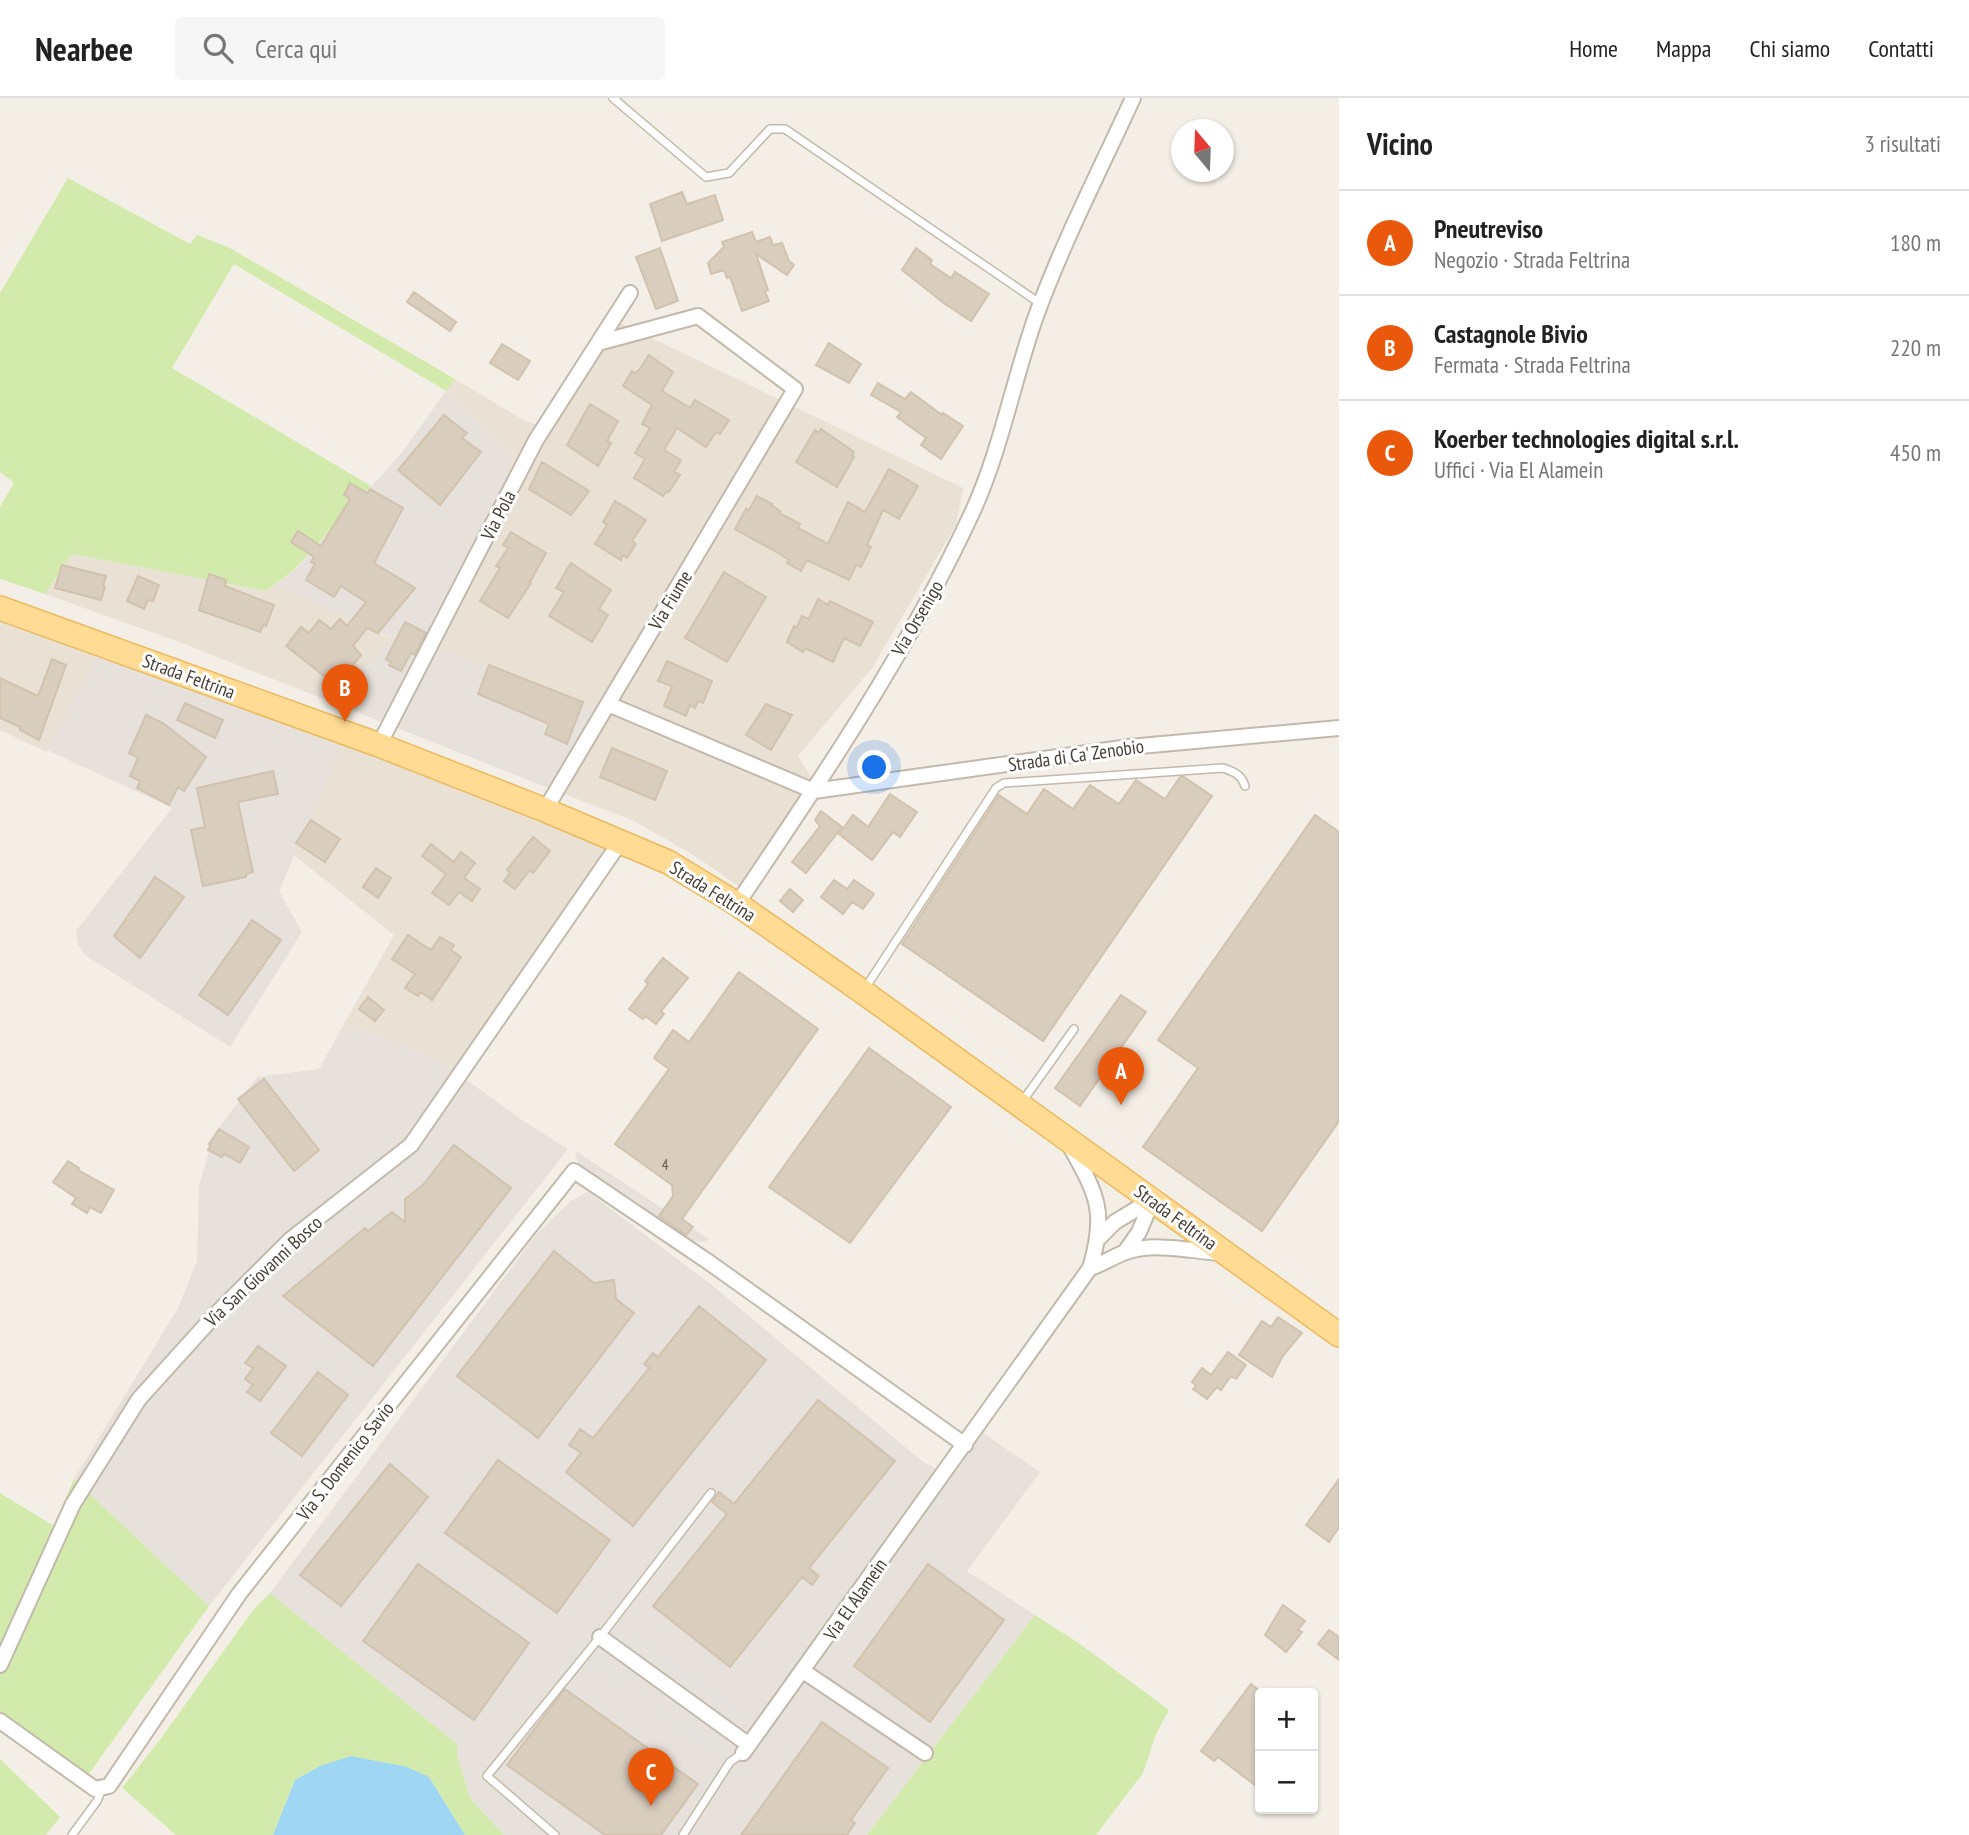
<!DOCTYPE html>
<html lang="it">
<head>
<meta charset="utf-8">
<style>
	body { margin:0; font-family:"PT Sans Narrow",sans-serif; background:#f6f6f6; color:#222 }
	.controls { position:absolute; right:21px; bottom:21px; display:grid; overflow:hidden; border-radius:7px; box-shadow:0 2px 5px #0004 }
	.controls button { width:63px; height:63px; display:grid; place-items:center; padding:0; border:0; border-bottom:2px solid #e0e0e0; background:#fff; color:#222; font:35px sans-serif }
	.compass { position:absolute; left:1171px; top:21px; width:63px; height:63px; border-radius:50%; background:#fff; box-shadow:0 2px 5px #0004; rotate:341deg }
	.you { position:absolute; left:875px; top:670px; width:24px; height:24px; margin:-18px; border:5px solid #fff; border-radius:50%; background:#1a73e8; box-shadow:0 0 0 10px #1a73e833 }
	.badge { display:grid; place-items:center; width:46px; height:46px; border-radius:50%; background:#ea580c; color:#fff; font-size:23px; font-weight:700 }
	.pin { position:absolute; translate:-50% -58px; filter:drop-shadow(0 2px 4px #0008) }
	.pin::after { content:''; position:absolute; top:37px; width:24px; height:21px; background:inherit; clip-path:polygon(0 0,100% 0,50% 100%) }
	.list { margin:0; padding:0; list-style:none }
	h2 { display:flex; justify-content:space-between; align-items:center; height:91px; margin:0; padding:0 28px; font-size:30px }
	h2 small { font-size:23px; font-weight:400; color:#767676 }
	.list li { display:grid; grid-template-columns:46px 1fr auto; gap:21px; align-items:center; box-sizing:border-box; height:105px; padding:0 28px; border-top:2px solid #e0e0e0 }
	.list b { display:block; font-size:26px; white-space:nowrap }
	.list p { margin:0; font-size:23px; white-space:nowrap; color:#767676 }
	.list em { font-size:23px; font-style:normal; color:#767676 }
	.icon { flex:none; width:38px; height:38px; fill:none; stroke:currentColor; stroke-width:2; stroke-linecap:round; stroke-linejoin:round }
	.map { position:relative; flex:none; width:1339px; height:1737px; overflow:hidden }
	header { display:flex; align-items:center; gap:42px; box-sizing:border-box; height:98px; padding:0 35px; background:#fff; border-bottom:2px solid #e0e0e0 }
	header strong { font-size:33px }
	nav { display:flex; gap:38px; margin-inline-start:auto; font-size:24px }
	.search { width:490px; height:63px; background:#f6f6f6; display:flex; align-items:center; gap:18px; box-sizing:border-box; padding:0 24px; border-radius:7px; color:#767676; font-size:26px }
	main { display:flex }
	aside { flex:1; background:#fff }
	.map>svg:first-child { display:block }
	.residential { fill:#e8e1d4 }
	.industrial { fill:#e6e1db }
	.green { fill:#d2ebac }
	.parking { fill:#e5e2de }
	.water { fill:#9fd6f4 }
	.building { fill:#d9cdbe; stroke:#d2c2ae; stroke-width:2 }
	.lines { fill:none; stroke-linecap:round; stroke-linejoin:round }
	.lane-casing { stroke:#c3b9ab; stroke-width:10 }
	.street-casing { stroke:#c3b9ab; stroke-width:18 }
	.primary-casing { stroke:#ebb95e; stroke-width:26 }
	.lane { stroke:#fff; stroke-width:7 }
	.street { stroke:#fff; stroke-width:14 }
	.primary { stroke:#ffdb94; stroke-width:23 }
	.labels { text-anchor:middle; stroke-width:6; stroke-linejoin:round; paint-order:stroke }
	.number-label { font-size:16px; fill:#6c6257 }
	.street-label { font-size:19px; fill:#473f35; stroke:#fff }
</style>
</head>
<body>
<header>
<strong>Nearbee</strong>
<div class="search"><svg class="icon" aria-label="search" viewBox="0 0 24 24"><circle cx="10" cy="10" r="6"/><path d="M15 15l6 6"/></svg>Cerca qui</div>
<nav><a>Home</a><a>Mappa</a><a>Chi siamo</a><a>Contatti</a></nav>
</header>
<main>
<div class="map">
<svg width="1339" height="1737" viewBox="0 0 1339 1737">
	<rect width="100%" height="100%" fill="#f4efe6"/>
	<path class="residential" d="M606,218l357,172 -7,37 -84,143 -74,88 17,27 -14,23 -61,81 -50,-34 -58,-33 -71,-27 -124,-145 77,-191 -68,-66 9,-12 70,42 13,4 18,-16z
		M70,456l196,37 11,-8 114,56 -57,64 -152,-60 -137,-49z
		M0,516l102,35 -56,103 -46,-22z
		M343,645l267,104 -156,221 -101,-42 -9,-2 50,-89 -100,-80z"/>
	<path class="industrial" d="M446,293l68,66 -76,191 160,66 -37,79 -227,-90 57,-65 -113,-53 -1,-2 18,-13 105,-115z
		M102,551l241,94 -64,148 23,41 -72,115 -145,-92 -7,-11 -2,-13 96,-123 -125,-58z
		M344,926l9,2 101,42 -1,2 69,50 46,29 -359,457 -135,-127 104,-171 19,-47 2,-75 15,-52 43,-57 62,-8z
		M577,1054l132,87 -5,3 -14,-1 -13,-5 -38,-33 -56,-32 -8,-16z
		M588,1094l125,94 209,175 29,17 32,-45 57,39 -73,99 68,44 -168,220h-363l-34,-37 -13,-43v-11l-187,-151 265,-357 36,-35z"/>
	<path class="green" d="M68,80l122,66 7,-9 33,13 225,131 -9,12 -212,-127 -62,104 199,118 -77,84 -28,21 -195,-37 -26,40 -45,-15v-72l14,-24 -14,-11v-179z
		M74,1381l135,127 -123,172 -86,-67v-218l54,33z
		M270,1495l187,151v11l13,43 34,37h-39l-36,-58 -134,3 -22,55h-97l-54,-47 40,-51 91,-127z
		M1035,1517l45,29 89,66 -13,24 -13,39 -47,62h-229z
		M0,1661l60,58 -14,18h-46z"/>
	<path class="parking" d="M636,1536l115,82 -6,7 -116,-81z
		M576,1547l148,104 -5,10 -148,-106z"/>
	<path class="water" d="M351,1658l56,11 22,10 36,58h-192l22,-55 25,-14z"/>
	<path class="building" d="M682,94l5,12 28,-9 8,25 -61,21 -12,-37z
		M752,134l4,10 14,-5 3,8 9,-2 7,18 5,4 -7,10 -31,-21 12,36 -3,1 4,10 -27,10 -12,-34 -3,1 -3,-8 -13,4 -3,-11 16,-16 -2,-5z
		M660,150l18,53 -22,8 -20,-52z
		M916,150l16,12 -2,4 21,14 4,-6 34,22 -18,27 -26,-17 -43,-34z
		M414,194l42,30 -6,9 -43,-29z
		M829,245l32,21 -12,19 -33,-18z
		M502,246l28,17 -12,19 -28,-17z
		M649,257l24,17 -11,19 28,17 5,-8 34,20 -9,14 -4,-2 -10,15 -29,-19 -13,22 17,10 -7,12 6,3 -11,17 -2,-1 -4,5 -29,-18 11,-19 -10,-6 15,-25 -8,-4 10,-19 -29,-19 9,-15 3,2 5,-4z
		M878,285l27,16 6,-7 31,23 1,-2 20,13 -22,33 -20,-14 5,-7 -29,-21 4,-5 -30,-17z
		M590,306l28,17 -11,20 4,2 -13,23 -31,-21z
		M444,317l23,18 -5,5 19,14 -41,53 -42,-35z
		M821,331l33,23 -2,4 2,1 -17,30 -41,-25 19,-32 4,3z
		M542,364l47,29 -18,24 -42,-26z
		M889,371l29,17 -19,33 -16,-9 -16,35 4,2 -10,20 -5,-2 -7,15 -42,-20 -6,11 -14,-8 2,-3 -9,-6 -45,-25 11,-20 2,2 9,-15 15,8 -1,1 9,6 -1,2 21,11 -2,4 30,16 20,-42 17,10z
		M350,385l17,10 3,-4 33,19 -29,55 41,25 -37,45 -11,-5 -14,18 8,9 -8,10 4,3 -9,9 -3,-2 -8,11 -51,-40 15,-19 8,6 10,-13 12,9 9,-10 7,7 19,-24 -25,-16 -7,11 -28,-17 9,-16 -4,-2 3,-5 -23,-15 7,-11 23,15 29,-47 -6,-4z
		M615,403l31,19 -14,21 4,3 -9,14 -4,-3 -2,5 -26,-16 12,-19 -4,-3z
		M511,434l35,21 -16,29 1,1 -23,35 -28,-17 20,-33 -4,-2 12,-18 -5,-3z
		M571,465l40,27 -12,19 9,6 -16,27 -43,-26 15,-24 -8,-4z
		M62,467l44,11 -3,10 2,1 -4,13 -46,-12z
		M724,474l42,25 -39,65 -42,-24z
		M209,476l17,6 -1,6 49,19 -8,21 -2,-2 -4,8 -61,-22z
		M138,478l21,9 -6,16 -5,-1 -4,9 -17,-8z
		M818,501l10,6 2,-4 43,21 -13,24 -16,-8 -11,24 -28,-14 -2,4 -16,-10 7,-16 3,1 5,-11 7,3z
		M405,524l21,11 -11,22 -4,-2 -10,18 -12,-6 2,-3 -5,-3z
		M52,561l14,6 -27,75 -19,-10v-3l-20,-9v-40l38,18z
		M667,563l45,20 -9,22 -5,-2 -3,7 -5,-3 -4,11 -22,-10 8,-20 -14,-5z
		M489,567l94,37 -16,42 -22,-10 4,-10 -71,-30z
		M185,605l38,17 -8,18 -38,-18z
		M766,606l26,11 -21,35 -25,-15z
		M146,617l17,8 43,34 -22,34 -6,-4 -9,18 -32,-17 3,-7 -10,-5 8,-18 -9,-5z
		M612,650l55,23 -12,29 -55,-23z
		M273,673l5,23 -40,8 15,70 -7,2v3l-43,9 -12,-56 14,-3 -8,-39z
		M1180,679h4l28,19 -169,245 -141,-97 97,-149 28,19 17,-25 29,20 17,-24 29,19 17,-24 29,19z
		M890,696l27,18 -17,25 -7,-5 -21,28 -33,-26 14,-19 15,12z
		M821,713l21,16 -36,46 -14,-11 28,-36 -5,-6z
		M1315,717l24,17v289l-77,110 -119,-84 55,-79 -40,-28z
		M311,722l29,19 -15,23 -29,-19z
		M533,739l17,14 -17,22 -3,-3 -15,19 -11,-8 6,-8 -3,-3z
		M431,746l23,18 7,-10 14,11 -11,15 16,11 -8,12 -13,-9 -10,13 -17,-12 14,-19 -24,-18z
		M376,770l15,10 -13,20 -15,-11z
		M155,779l29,20 -44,61 -26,-22z
		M834,782l13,9 7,-9 20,14 -11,15 -11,-7 -9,12 -22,-17z
		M790,791l13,11 -10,12 -13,-11z
		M252,822l29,20 -53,75 -29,-20z
		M408,837l23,15 9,-13 14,8 -3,5 10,7 -29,43 -11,-8 -3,4 -13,-8 10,-14 -23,-15z
		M663,860l25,20 -27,33 3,3 -8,10 -11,-8 -2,3 -14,-10 19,-25 -3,-3z
		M739,874l79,57 -136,190 11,8 -7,8 -27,-19 14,-20 -1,-11 -57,-41 54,-75 -15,-11 19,-28 16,12z
		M1121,897l25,17 -66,94 -25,-18z
		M368,899l16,13 -9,11 -16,-12z
		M869,950l82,59 -101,136 -81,-56z
		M264,981l55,71 -25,21 -56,-72z
		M219,1031l30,18 -9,16 -16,-9 -2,3 -14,-7 3,-6h-2z
		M454,1047l57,43 -138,178 -90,-70 82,-68 3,3 24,-19 13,10v-23l18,-14z
		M68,1063l11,7 -1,2 36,20 -13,23 -11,-6 -3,6 -15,-9 4,-6 -23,-16z
		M554,1153l40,32 20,-3 2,19 18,14 -96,125 -81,-62z
		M699,1208l67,54 -133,166 -67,-54 15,-19 -12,-8 11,-16 13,9 56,-70 -5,-4 9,-11 5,4z
		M1278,1219l24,16 -20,24 -10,20 -33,-22 23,-34 9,6z
		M258,1248l28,20 -26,35 -13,-9 6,-7 -8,-6 8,-11 -8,-5z
		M1228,1254l18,13 -10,14 -5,-3 -10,14 -4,-3 -10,12 -14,-10 3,-3 -4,-4 10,-14 9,7z
		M318,1274l30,23 -46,61 -31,-23z
		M818,1302l77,61 -86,107 10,8 -7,9 -10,-8 -72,90 -77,-61 74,-92 -15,-12 7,-10 15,12z
		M498,1362l112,80 -53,73 -112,-80z
		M390,1366l38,33 -87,109 -41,-31z
		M1339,1381v48l-10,15 -23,-17z
		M418,1466l111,79 -55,77 -111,-79z
		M928,1466l76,56 -74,102 -76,-56z
		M1283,1507l22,16 -7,9 4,2 -16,20 -21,-17z
		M1329,1532l10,7v23l-21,-16z
		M1251,1586l9,7v98l-42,-32 -4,4 -13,-10z
		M565,1591l133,95 -37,51h-56l-98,-70z
		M822,1624l66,46 -37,52 4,3 -8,12h-106z"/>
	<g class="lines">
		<g class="lane-casing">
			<path id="lane" d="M613,0l93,79 23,-4 41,-44h15l256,175
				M864,892l132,-202 8,-5 219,-15c11,4 18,6 22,18
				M1022,1004l52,-73
				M72,1737l25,-34 5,-12
				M555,1737l-68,-59 113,-139 111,-144
				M683,1737l47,-73 13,-9"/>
		</g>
		<g class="street-casing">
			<path id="street" d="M608,606l206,87 315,-44 210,-19
				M379,647l157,-305 94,-147
				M545,712l250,-421 -97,-73 -100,27
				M737,806c85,-125 171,-253 235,-391 29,-63 41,-132 64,-197 27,-74 64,-146 97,-218
				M1099,1140l16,-16 38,-23
				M1125,1154l14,-20 14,-33
				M1090,1170c13,-4 24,-12 36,-16 30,-10 64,-1 95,1
				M600,1539l149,108
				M0,1567l73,-161 66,-105 75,-83 76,-76 121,-95 210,-304
				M803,1573l122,82
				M0,1623l95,68 14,-3 130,-192 335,-423 136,92 255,182
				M743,1655l347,-485c17,-57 7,-73 -20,-122"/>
		</g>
		<g class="primary-casing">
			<path id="primary" d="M0,510l379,137 166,65 123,52 69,42 126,88 476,343"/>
		</g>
		<use href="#lane" class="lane"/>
		<use href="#street" class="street"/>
		<use href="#primary" class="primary"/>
	</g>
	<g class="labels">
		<g class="number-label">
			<text x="665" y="1072">4</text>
		</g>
		<g class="street-label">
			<text transform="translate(498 417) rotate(-63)" y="7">Via Pola</text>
			<text transform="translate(670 502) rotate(-59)" y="7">Via Fiume</text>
			<text transform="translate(917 520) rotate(-60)" y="7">Via Orsenigo</text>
			<text transform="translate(189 578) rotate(20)" y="7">Strada Feltrina</text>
			<text transform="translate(1076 657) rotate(-8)" y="7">Strada di Ca' Zenobio</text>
			<text transform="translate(713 793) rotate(32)" y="7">Strada Feltrina</text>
			<text transform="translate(1176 1119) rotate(36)" y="7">Strada Feltrina</text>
			<text transform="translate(263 1173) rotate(-43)" y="7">Via San Giovanni Bosco</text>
			<text transform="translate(345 1363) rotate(-52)" y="7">Via S. Domenico Savio</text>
			<text transform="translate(855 1501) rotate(-55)" y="7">Via El Alamein</text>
		</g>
	</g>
</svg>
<div class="controls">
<button>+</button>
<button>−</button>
</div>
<svg class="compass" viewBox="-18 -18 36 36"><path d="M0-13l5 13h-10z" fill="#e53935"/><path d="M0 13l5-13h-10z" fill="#767676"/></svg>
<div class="you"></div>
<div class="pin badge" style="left:1121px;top:1007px">A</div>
<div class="pin badge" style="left:345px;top:624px">B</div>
<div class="pin badge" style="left:651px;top:1708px">C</div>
</div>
<aside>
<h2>Vicino<small>3 risultati</small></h2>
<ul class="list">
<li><span class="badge">A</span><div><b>Pneutreviso</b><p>Negozio · Strada Feltrina</p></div><em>180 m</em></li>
<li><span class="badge">B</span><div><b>Castagnole Bivio</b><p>Fermata · Strada Feltrina</p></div><em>220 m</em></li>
<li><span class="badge">C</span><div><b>Koerber technologies digital s.r.l.</b><p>Uffici · Via El Alamein</p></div><em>450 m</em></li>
</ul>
</aside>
</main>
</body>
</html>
